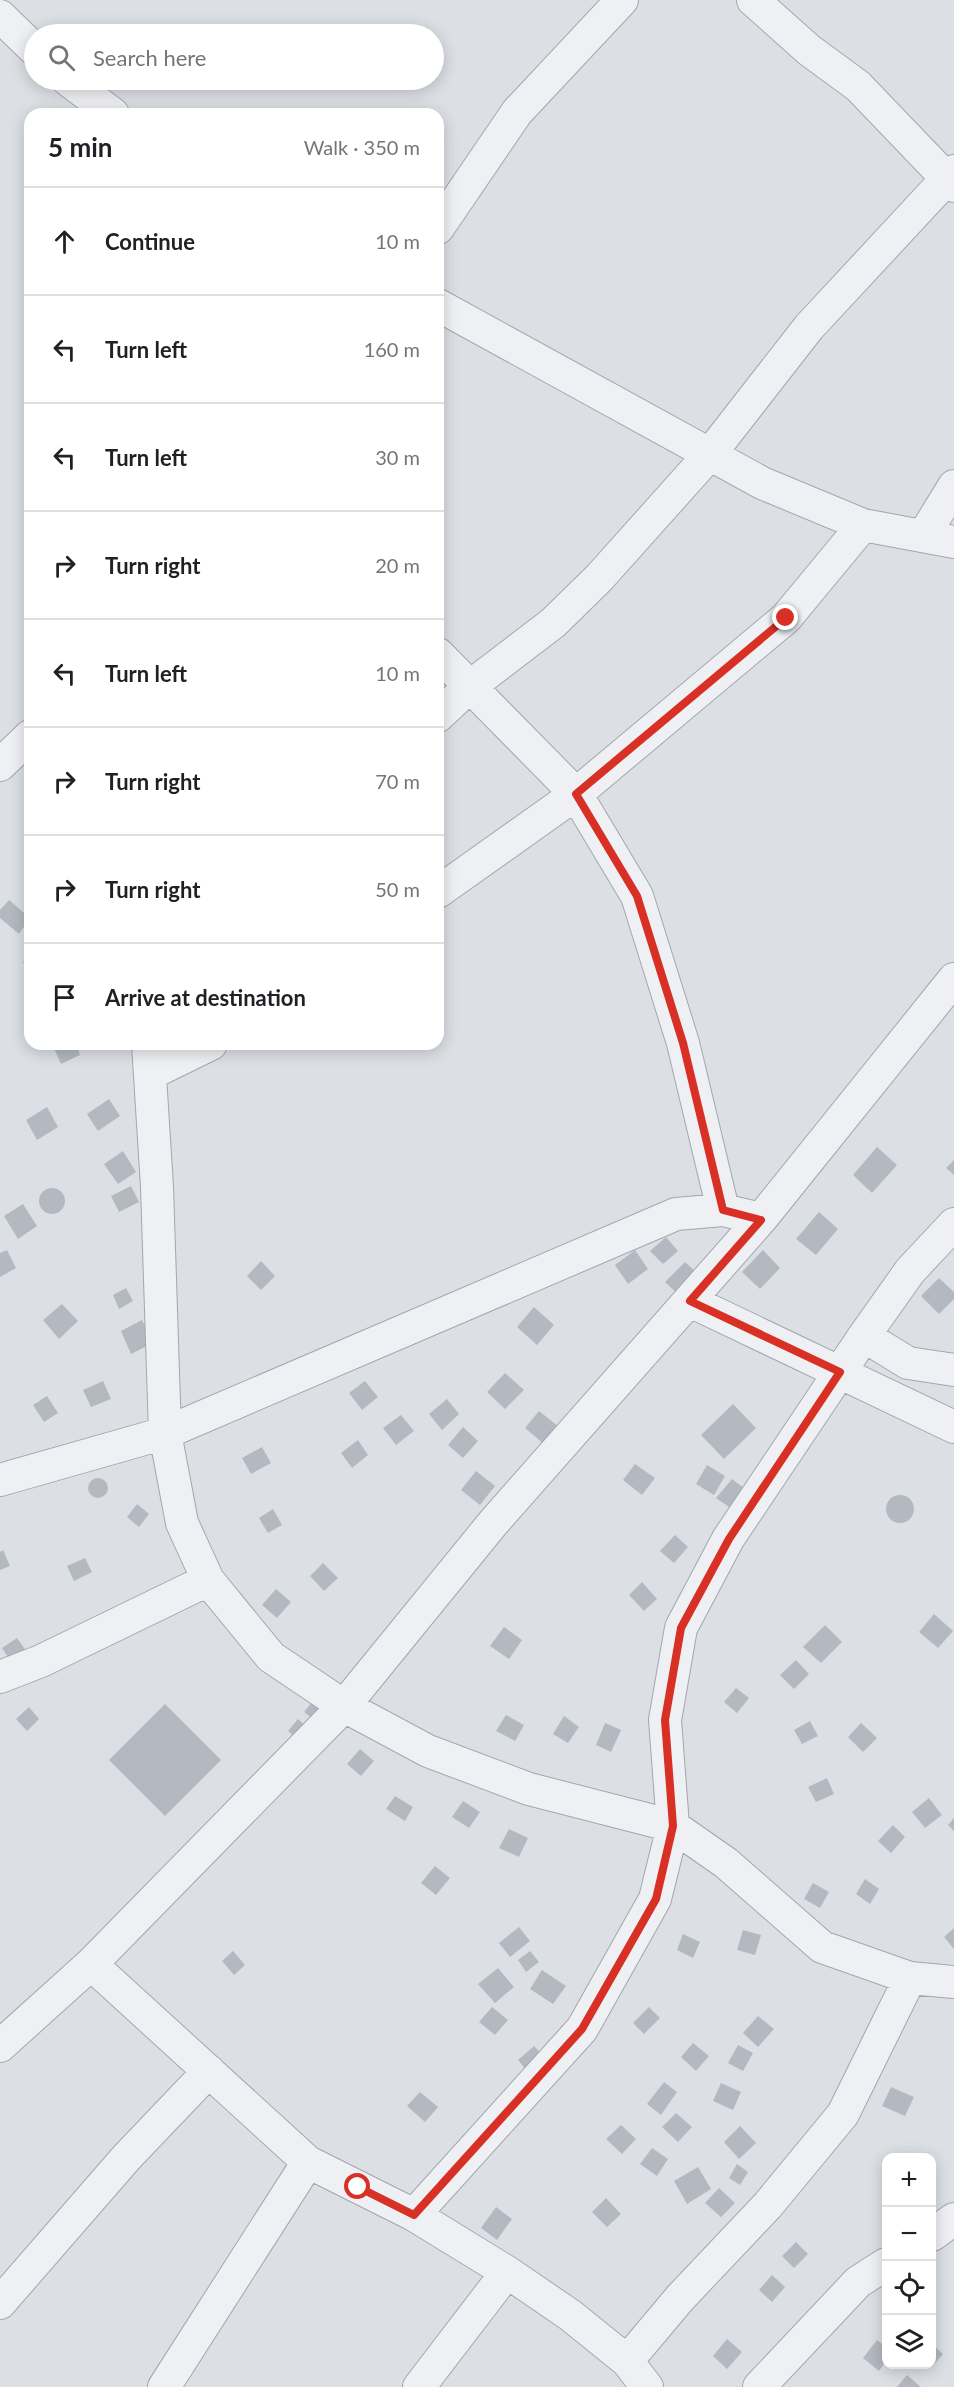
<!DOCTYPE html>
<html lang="en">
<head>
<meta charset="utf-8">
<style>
	body { margin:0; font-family:Lato,sans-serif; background:#f2f2f2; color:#202124 }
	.controls { position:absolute; right:18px; bottom:18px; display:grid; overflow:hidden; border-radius:12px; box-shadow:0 3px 15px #0003 }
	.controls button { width:54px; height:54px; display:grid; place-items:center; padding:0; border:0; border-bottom:2px solid #e0e0e0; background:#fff; color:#202124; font:30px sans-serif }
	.stop { position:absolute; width:18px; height:18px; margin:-14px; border:4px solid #d93025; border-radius:50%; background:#fff }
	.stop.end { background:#d93025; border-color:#fff; box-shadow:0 2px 6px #0008 }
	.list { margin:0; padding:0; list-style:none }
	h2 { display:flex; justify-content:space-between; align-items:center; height:78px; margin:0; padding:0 24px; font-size:26px }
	h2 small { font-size:20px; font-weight:400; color:#757577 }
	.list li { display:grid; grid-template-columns:39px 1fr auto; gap:18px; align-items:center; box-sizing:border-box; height:108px; padding:0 24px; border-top:2px solid #e0e0e0 }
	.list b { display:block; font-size:22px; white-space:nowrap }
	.list em { font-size:20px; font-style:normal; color:#757577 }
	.icon { flex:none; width:33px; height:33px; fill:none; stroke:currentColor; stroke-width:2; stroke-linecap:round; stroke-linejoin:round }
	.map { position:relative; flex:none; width:954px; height:2387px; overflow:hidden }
	.search { position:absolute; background:#fff; box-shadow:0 3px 15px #0003; left:24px; top:24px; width:420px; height:66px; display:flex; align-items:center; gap:15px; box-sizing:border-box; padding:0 21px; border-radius:33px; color:#757577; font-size:22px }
	.panel { position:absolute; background:#fff; box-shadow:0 3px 15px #0003; left:24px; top:108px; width:420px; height:942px; border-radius:18px }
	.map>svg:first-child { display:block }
	.building { fill:#b4b9c1 }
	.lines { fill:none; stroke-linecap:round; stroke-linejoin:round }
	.minor-casing { stroke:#a2a7ae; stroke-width:34 }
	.minor { stroke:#eef0f4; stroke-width:32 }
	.route { stroke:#d93025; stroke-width:8 }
</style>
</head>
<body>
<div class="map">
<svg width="954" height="2387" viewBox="0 0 954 2387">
	<rect width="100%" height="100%" fill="#dce0e5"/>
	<path class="building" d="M9,900l21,18 -11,16 -19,-16v-8z
		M30,958v20l-7,-16z
		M52,1044h24l4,11 -19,9z
		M109,1099l11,17 -22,15 -11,-17z
		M47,1107l11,20 -21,13 -11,-20z
		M877,1147l20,18 -25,28 -19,-18z
		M123,1151l13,21 -18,12 -14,-20z
		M954,1160v15l-8,-7z
		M131,1186l8,16 -20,10 -8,-16z
		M39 1201a13 13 0 1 1 26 0a13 13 0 1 1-26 0Z
		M23,1204l14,22 -19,13 -14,-23z
		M819,1212l19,17 -22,26 -20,-16z
		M666,1237l12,14 -15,13 -13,-13z
		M7,1250l9,18 -16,9v-24z
		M635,1250l13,19 -20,15 -13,-19z
		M763,1250l17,18 -20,21 -18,-17z
		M261,1261l14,15 -14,14 -14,-14z
		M685,1262l15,14 -19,21 -16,-15z
		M939,1278l15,14v7l-15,15 -18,-18z
		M126,1288l7,13 -14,8 -6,-14z
		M62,1304l16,17 -19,18 -16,-19z
		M534,1307l20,18 -17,20 -20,-18z
		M142,1320l11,23 -22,11 -10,-23z
		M505,1373l19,17 -19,19 -18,-17z
		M103,1381l8,18 -20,8 -8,-17z
		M365,1381l13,16 -16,13 -13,-17z
		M47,1396l11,17 -14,9 -11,-17z
		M447,1399l12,15 -17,16 -13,-16z
		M733,1404l23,24 -32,31 -23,-24z
		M539,1411l20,16 -15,17 -19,-16z
		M401,1415l13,16 -18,14 -13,-17z
		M463,1427l15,14 -15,17 -15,-13z
		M358,1440l10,15 -16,13 -11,-15z
		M262,1447l9,16 -20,11 -9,-16z
		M635,1464l20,14 -13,17 -19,-15z
		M707,1465l18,11 -11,19 -18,-11z
		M476,1471l19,15 -15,19 -19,-15z
		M88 1488a10 10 0 1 1 20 0a10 10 0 1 1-20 0Z
		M732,1479l12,9 -15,19 -13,-9z
		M886 1509a14 14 0 1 1 28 0a14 14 0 1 1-28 0Z
		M137,1504l12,10 -10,13 -12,-10z
		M273,1509l9,16 -14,8 -9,-15z
		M675,1535l13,12 -14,16 -14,-12z
		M3,1550l7,16 -10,4v-18z
		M85,1558l7,14 -18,9 -7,-15z
		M323,1563l15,15 -14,13 -14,-15z
		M642,1582l15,17 -13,12 -15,-16z
		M276,1589l15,13 -14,16 -15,-13z
		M934,1614l19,17 -15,17 -19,-16z
		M825,1625l17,17 -21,21 -18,-16z
		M504,1627l18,13 -13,19 -19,-13z
		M17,1638l12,17 -15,11 -12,-18z
		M796,1660l13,14 -15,15 -14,-14z
		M736,1688l13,10 -12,15 -13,-11z
		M316,1697l12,9 -12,15 -12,-9z
		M165,1704l56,56 -56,56 -56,-56z
		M29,1707l10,12 -12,12 -11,-12z
		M506,1715l18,10 -9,16 -19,-10z
		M564,1716l15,11 -11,16 -15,-9z
		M298,1719l11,10 -10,12 -11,-10z
		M810,1721l8,15 -16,8 -8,-14z
		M605,1723l16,7 -10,22 -15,-7z
		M861,1723l16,15 -14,14 -15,-15z
		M360,1749l14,12 -13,15 -14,-12z
		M827,1778l7,16 -18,8 -8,-15z
		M395,1796l18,11 -8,14 -19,-12z
		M929,1798l13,17 -17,13 -13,-16z
		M463,1801l17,11 -11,16 -17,-11z
		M954,1818v13l-6,-6z
		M893,1825l12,12 -14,16 -13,-12z
		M509,1829l19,9 -9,19 -20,-9z
		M435,1866l15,12 -14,17 -15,-12z
		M865,1879l14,10 -9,15 -14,-10z
		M813,1883l16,9 -9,16 -16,-9z
		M519,1927l11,14 -20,16 -11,-14z
		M954,1928v21l-10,-12z
		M743,1930l18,5 -6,20 -18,-5z
		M683,1934l17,8 -7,16 -16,-8z
		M233,1951l12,14 -11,10 -12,-14z
		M530,1951l9,11 -13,10 -8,-12z
		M498,1968l16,19 -19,16 -17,-19z
		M542,1970l24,16 -13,18 -23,-15z
		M492,2007l16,13 -13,15 -16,-13z
		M649,2007l11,11 -16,16 -11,-11z
		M758,2016l16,13 -16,18 -15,-14z
		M693,2043l16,13 -13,15 -15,-14z
		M738,2045l15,8 -10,18 -15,-8z
		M534,2046l14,15 -17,15 -13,-16z
		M664,2082l13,10 -16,23 -14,-11z
		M721,2083l20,9 -8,18 -20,-9z
		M891,2087l23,10 -9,19 -23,-10z
		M420,2092l18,15 -13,15 -18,-16z
		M676,2113l16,14 -14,15 -16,-15z
		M621,2125l15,14 -14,15 -16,-15z
		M740,2126l16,17 -17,16 -15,-17z
		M652,2148l16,11 -11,17 -17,-12z
		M737,2164l11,8 -8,13 -11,-7z
		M698,2167l13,22 -24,15 -13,-23z
		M719,2188l16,15 -14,14 -16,-14z
		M606,2198l15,16 -14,13 -15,-15z
		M496,2207l16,12 -15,21 -16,-12z
		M796,2242l12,12 -14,14 -12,-12z
		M772,2275l13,12 -13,15 -13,-12z
		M727,2339l15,13 -15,17 -14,-13z
		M877,2340l9,7v14l-7,10 -16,-13z
		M932,2344l11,10 -11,13z
		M907,2375l14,12h-24z"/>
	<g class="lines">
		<g class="minor-casing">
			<path id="minor" d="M753,0l56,50 49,36 96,100
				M0,16l34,33
				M68,80l45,34
				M438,228l79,-116 105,-112
				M438,305l324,178 101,42 91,17
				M924,535l30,-49
				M438,654l138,140 61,102 46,147 40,167
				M438,716l30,-28 85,-65 46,-45 111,-124 99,-127 145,-156
				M0,765l30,-29
				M438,892l138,-98 210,-176 77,-93
				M148,1044l9,143 8,246 17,90 26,57 63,77 73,49 84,45 101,38 144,37 53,37 96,84 88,31 44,4
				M150,1074l61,-30
				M690,1301l264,126
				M864,1336l44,27 46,7
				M0,1480l165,-47 511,-219 47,-4 38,9
				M0,1677l41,-16 167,-81
				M91,1964l217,198 106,53 93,57 63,43 57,46 20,26
				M0,2046l91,-82 253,-258 149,-183 268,-304 193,-240
				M414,2215l168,-186 73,-130 18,-73 -8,-106 16,-92 47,-89 136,-203 46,-65 44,-47
				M932,2235l22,-16
				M0,2303l126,-145 83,-87
				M627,2361l53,-63 88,-93 75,-91 67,-136
				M164,2387l144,-225
				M419,2387l88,-115
				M759,2387l99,-105 28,-18"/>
		</g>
		<use href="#minor" class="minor"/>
	</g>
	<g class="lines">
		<path class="route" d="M358,2187l56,28 168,-186 74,-130 17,-73 -8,-106 16,-92 48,-89 111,-167 -150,-71 71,-81 -38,-10 -40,-167 -46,-147 -61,-102 210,-176"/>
	</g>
</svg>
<div class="controls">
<button>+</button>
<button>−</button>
<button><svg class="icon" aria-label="locate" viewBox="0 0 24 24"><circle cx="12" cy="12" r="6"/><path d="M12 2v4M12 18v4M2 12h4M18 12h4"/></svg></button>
<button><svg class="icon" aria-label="layers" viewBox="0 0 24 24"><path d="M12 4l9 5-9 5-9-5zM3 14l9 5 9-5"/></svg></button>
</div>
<div class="stop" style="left:358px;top:2187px"></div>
<div class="stop end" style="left:786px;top:618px"></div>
<div class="search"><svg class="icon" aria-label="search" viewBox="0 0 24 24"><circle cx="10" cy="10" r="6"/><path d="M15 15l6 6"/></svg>Search here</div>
<section class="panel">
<h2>5 min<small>Walk · 350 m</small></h2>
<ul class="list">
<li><svg class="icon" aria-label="ahead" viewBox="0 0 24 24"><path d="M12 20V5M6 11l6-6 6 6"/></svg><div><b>Continue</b></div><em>10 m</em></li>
<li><svg class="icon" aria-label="left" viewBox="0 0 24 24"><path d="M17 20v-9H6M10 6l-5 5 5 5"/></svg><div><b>Turn left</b></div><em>160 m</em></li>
<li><svg class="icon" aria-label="left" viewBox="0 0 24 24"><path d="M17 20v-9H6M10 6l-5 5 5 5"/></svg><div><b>Turn left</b></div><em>30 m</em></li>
<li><svg class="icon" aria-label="right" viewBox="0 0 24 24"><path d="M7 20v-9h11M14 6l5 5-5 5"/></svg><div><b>Turn right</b></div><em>20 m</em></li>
<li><svg class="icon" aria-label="left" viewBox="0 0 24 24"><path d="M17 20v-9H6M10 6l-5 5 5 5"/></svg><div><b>Turn left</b></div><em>10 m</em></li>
<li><svg class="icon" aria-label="right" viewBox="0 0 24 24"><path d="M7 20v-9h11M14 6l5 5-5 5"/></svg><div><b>Turn right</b></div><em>70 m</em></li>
<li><svg class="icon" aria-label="right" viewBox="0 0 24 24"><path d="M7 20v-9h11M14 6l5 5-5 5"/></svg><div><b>Turn right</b></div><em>50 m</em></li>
<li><svg class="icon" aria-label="arrive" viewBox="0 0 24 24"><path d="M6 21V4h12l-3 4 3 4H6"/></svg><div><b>Arrive at destination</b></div></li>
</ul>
</section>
</div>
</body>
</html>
